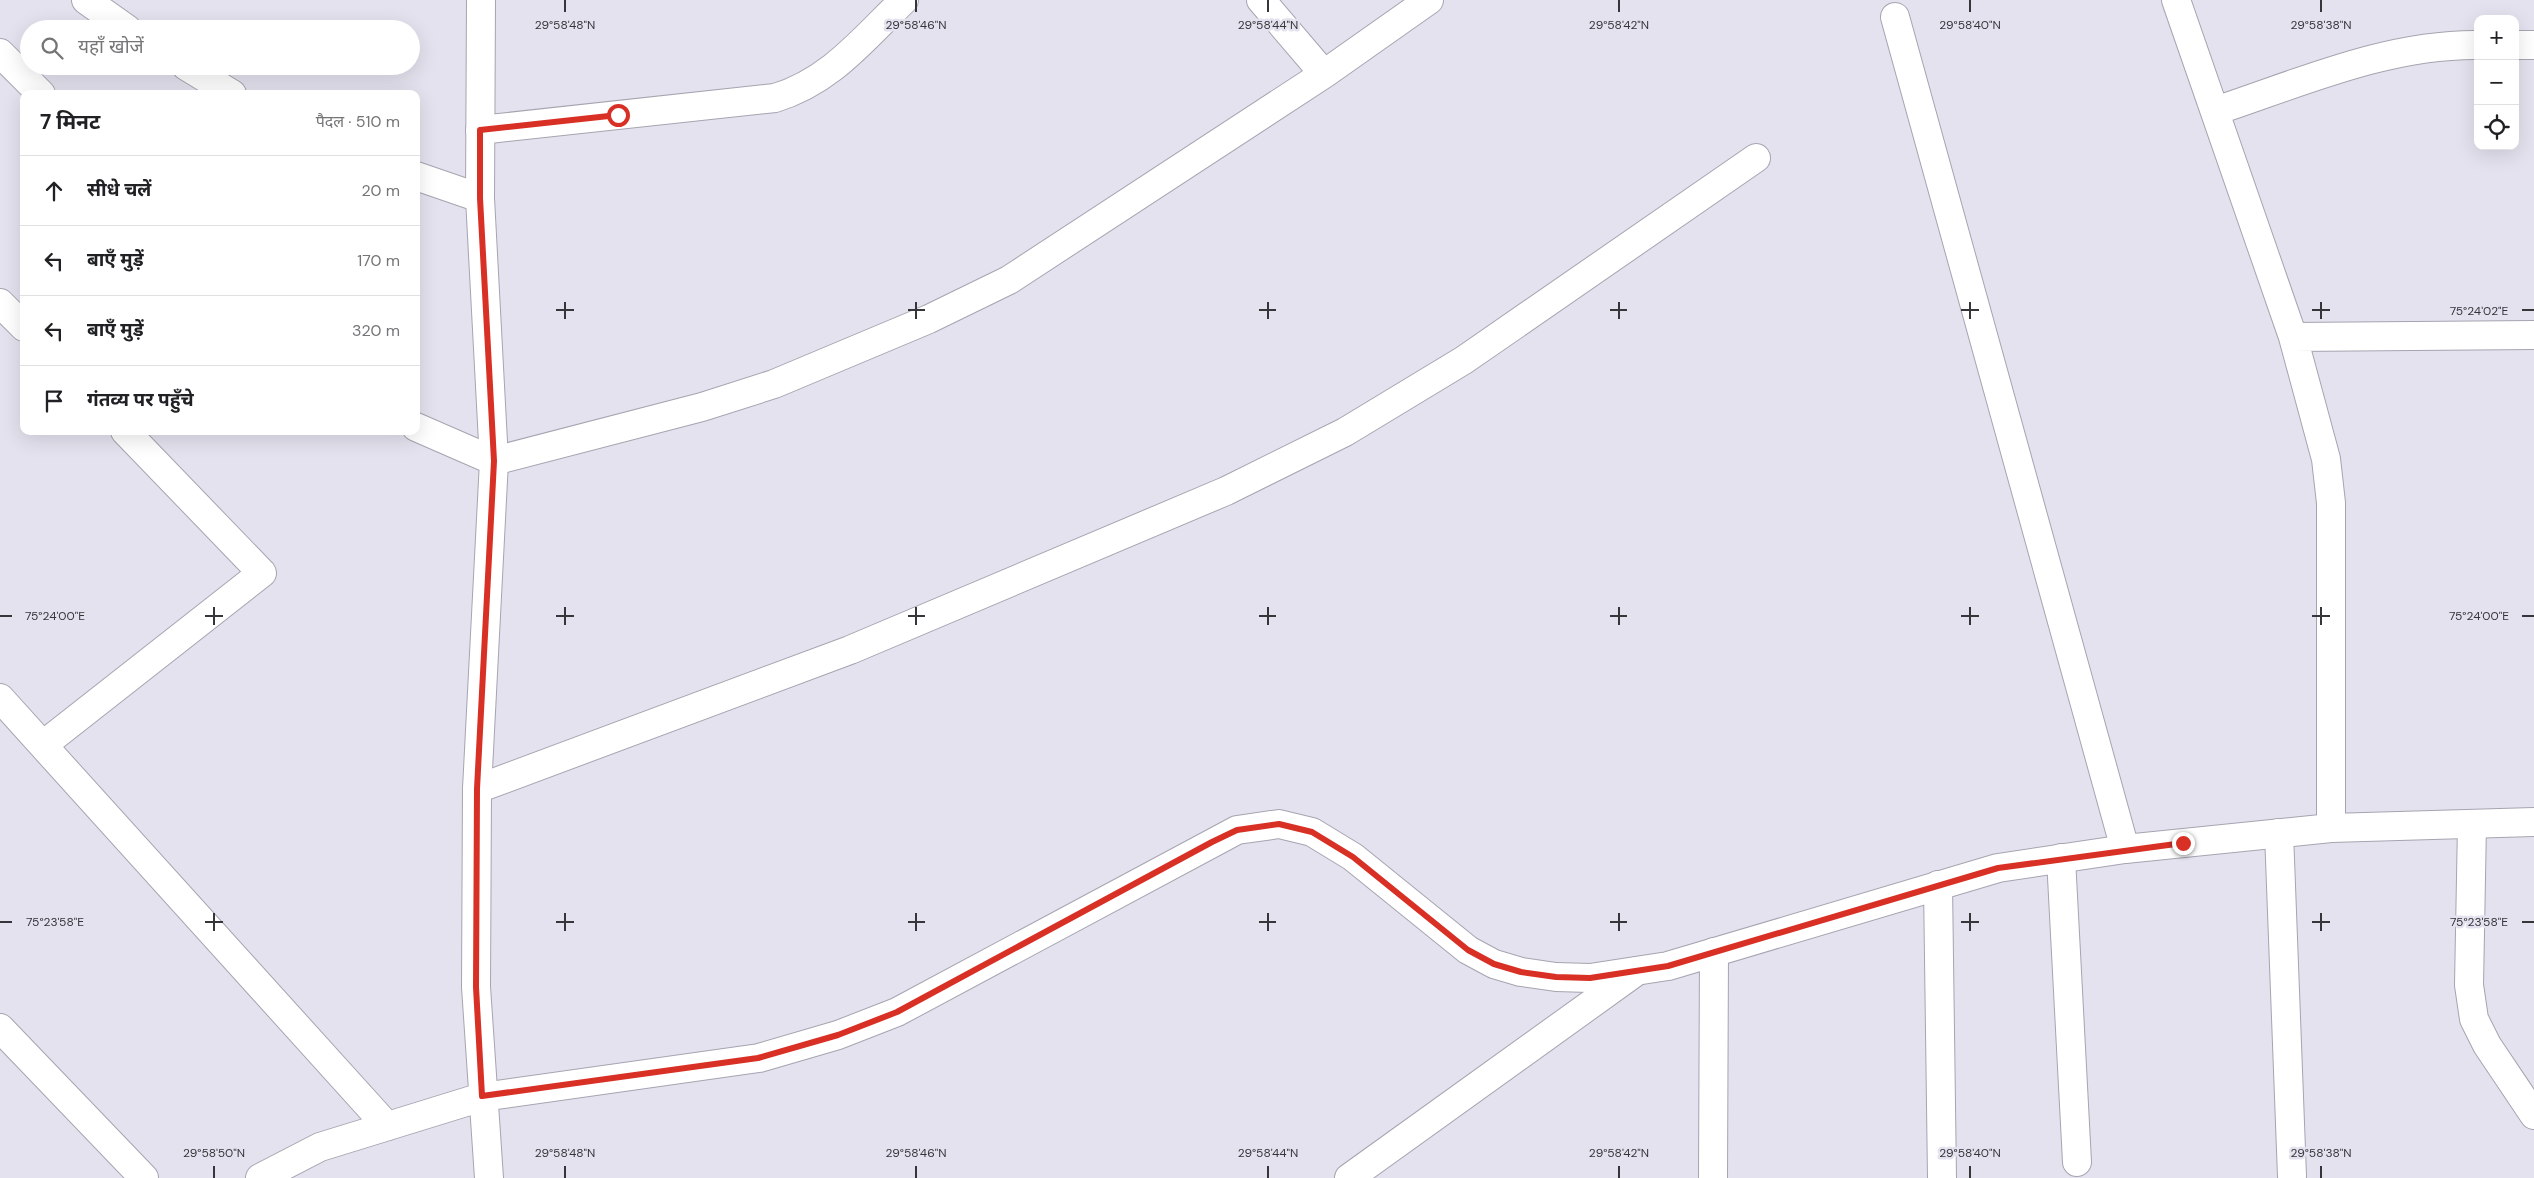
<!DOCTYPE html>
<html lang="hi">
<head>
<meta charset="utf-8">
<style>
	body { margin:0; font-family:"DM Sans","Noto Sans Devanagari",sans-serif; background:#f6f6f6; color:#202124 }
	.controls { position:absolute; right:15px; top:15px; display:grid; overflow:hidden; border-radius:10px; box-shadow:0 5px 20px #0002 }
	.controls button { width:45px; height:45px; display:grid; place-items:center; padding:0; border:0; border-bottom:1px solid #e0e0e0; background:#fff; color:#202124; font:25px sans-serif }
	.stop { position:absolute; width:15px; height:15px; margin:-11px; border:4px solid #d93025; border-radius:50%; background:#fff }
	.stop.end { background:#d93025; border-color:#fff; box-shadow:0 1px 5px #0008 }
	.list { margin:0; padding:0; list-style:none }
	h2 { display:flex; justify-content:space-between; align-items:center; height:65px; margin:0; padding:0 20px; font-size:21px }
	h2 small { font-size:16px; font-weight:400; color:#757577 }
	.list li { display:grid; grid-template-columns:32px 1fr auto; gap:15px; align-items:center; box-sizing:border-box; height:70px; padding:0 20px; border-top:1px solid #e0e0e0 }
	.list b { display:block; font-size:19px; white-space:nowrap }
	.list em { font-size:16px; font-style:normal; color:#757577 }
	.icon { flex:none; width:28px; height:28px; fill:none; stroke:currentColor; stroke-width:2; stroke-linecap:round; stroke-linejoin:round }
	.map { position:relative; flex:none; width:2534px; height:1178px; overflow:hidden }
	.search { position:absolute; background:#fff; box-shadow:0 5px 20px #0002; left:20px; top:20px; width:400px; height:55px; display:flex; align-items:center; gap:12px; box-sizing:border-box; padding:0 18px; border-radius:28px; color:#757577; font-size:19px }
	.panel { position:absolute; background:#fff; box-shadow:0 5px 20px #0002; left:20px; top:90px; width:400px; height:345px; border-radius:10px }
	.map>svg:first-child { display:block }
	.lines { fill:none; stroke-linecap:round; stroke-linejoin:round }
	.street-casing { stroke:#a6a4b0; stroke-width:30 }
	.secondary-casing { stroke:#a6a4b0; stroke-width:30 }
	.street { stroke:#fff; stroke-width:28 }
	.secondary { stroke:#fff; stroke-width:28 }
	.route { stroke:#d93025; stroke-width:6 }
	.ticks { fill:none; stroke:#36353a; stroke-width:2 }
	.ticks-label { font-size:12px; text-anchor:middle; fill:#36353a; stroke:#e4e2ee; stroke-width:5; stroke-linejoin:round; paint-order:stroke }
</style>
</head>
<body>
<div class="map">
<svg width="2534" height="1178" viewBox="0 0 2534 1178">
	<rect width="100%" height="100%" fill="#e4e2ee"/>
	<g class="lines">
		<g class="street-casing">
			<path id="street" d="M86,0l41,29
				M1261,0l63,74
				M2176,0l117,337 33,122 5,44v325
				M1895,17l230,832
				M2515,45h19
				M0,53l41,41
				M186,66l46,28
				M2215,111c85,-28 172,-67 263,-66
				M480,130l295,-32c56,-17 88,-59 129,-98
				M416,176l64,22
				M0,303l24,24
				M2293,337l241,-2
				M416,427l78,34 208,-54 72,-23 155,-65 80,-39 315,-206 105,-74
				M0,698l387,428
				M43,745l219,-172 -137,-142
				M477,789l373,-139 376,-159 119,-59 119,-72 292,-202
				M2472,824l-3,161 5,34 13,26 47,70
				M2279,833l13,343
				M2061,858l16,304
				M1938,885l4,293
				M0,1028l144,150
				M1349,1178l288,-207
				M1713,1178l1,-226"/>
		</g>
		<g class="secondary-casing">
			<path id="secondary" d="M481,0l-1,198 14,263 -17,328 -1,198 13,191
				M260,1178l60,-31 162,-50 277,-39 79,-23 59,-23 340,-182 42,-6 33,8 41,25 115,93 26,14 27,8 35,5 34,1 78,-12 330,-98 127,-19 206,-21 203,-6"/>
		</g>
		<use href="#street" class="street"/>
		<use href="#secondary" class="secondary"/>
	</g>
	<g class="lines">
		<path class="route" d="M618,115l-138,15v68l14,263 -17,328 -1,198 6,109 276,-38 80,-23 59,-23 315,-170 25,-12 42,-6 33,8 41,25 115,93 26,14 27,8 35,5 34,1 78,-12 330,-98 185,-25"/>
	</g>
	<path class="ticks" d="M565,0v12M916,0v12M1268,0v12M1619,0v12M1970,0v12M2321,0v12M565,302v17M916,302v17M1268,302v17M1619,302v17M1970,302v17M2321,302v17M556,310h18M908,310h17M1259,310h17M1610,310h17M1961,310h18M2312,310h18M2522,310h12M214,607v18M565,607v18M916,607v18M1268,607v18M1619,607v18M1970,607v18M2321,607v18M0,616h12M205,616h18M556,616h18M908,616h17M1259,616h17M1610,616h17M1961,616h18M2312,616h18M2522,616h12M214,913v18M565,913v18M916,913v18M1268,913v18M1619,913v18M1970,913v18M2321,913v18M0,922h12M205,922h18M556,922h18M908,922h17M1259,922h17M1610,922h17M1961,922h18M2312,922h18M2522,922h12M214,1166v12M565,1166v12M916,1166v12M1268,1166v12M1619,1166v12M1970,1166v12M2321,1166v12"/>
	<g class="ticks-label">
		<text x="565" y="29">29°58'48"N</text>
		<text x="916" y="29">29°58'46"N</text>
		<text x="1268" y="29">29°58'44"N</text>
		<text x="1619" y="29">29°58'42"N</text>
		<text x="1970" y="29">29°58'40"N</text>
		<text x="2321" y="29">29°58'38"N</text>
		<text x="2479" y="315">75°24'02"E</text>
		<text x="2479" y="620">75°24'00"E</text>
		<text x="55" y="620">75°24'00"E</text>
		<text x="2479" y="926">75°23'58"E</text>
		<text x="55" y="926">75°23'58"E</text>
		<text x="214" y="1157">29°58'50"N</text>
		<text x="565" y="1157">29°58'48"N</text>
		<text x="916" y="1157">29°58'46"N</text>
		<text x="1268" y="1157">29°58'44"N</text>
		<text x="1619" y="1157">29°58'42"N</text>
		<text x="1970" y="1157">29°58'40"N</text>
		<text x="2321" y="1157">29°58'38"N</text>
	</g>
</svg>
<div class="controls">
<button>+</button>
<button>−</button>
<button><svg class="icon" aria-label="locate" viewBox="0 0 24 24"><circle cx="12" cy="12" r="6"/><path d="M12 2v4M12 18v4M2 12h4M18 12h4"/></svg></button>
</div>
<div class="stop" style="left:618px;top:115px"></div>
<div class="stop end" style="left:2183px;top:843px"></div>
<div class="search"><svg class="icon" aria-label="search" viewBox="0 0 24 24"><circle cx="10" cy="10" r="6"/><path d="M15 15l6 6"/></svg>यहाँ खोजें</div>
<section class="panel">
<h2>7 मिनट<small>पैदल · 510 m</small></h2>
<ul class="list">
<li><svg class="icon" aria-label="ahead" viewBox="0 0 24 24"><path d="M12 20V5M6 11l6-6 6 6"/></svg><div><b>सीधे चलें</b></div><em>20 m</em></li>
<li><svg class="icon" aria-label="left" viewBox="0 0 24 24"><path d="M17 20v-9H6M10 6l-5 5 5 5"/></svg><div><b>बाएँ मुड़ें</b></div><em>170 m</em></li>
<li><svg class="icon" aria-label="left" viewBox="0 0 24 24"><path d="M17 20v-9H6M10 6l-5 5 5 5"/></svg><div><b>बाएँ मुड़ें</b></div><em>320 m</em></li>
<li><svg class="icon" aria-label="arrive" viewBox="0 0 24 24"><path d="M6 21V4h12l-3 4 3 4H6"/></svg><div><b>गंतव्य पर पहुँचे</b></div></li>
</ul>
</section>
</div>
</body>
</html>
